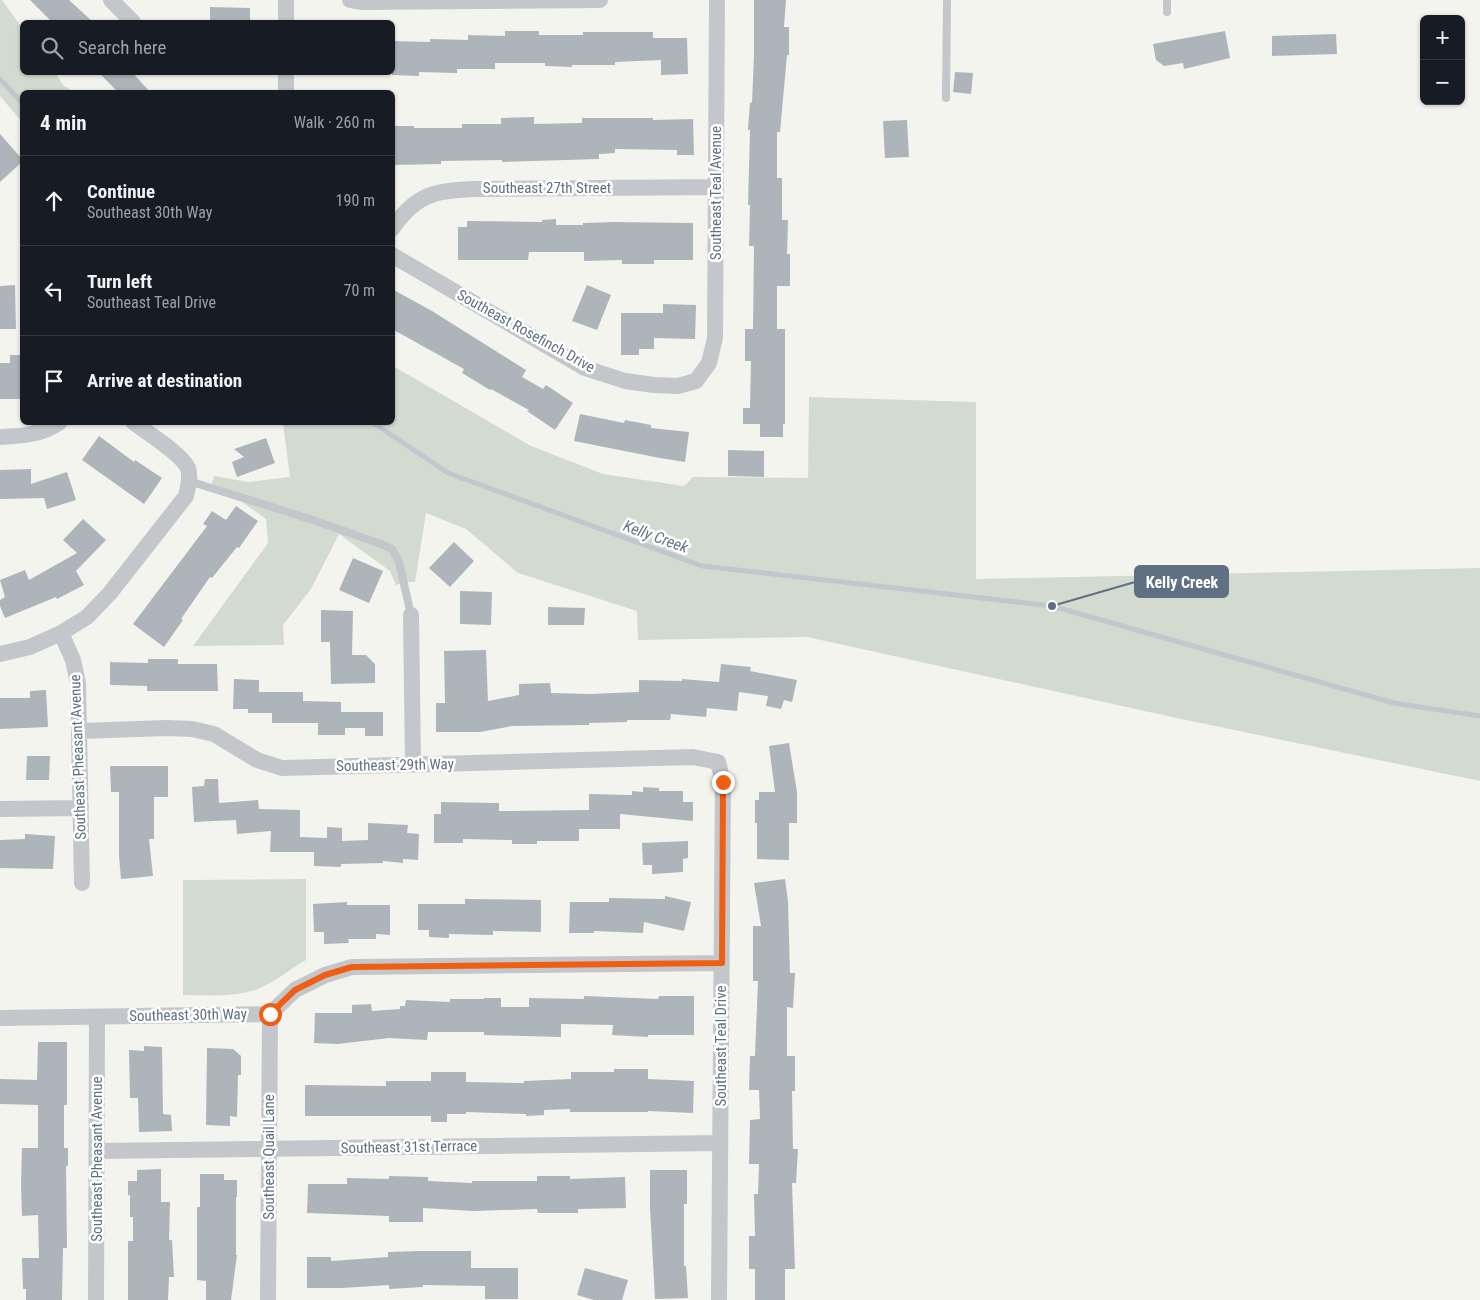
<!DOCTYPE html>
<html lang="en">
<head>
<meta charset="utf-8">
<style>
	body { margin:0; font-family:"Roboto Condensed",sans-serif; background:#20242c; color:#f1f3f6 }
	.controls { position:absolute; right:15px; top:15px; display:grid; overflow:hidden; border-radius:8px; box-shadow:0 1px 4px #0004 }
	.controls button { width:45px; height:45px; display:grid; place-items:center; padding:0; border:0; border-bottom:1px solid #363941; background:#171b24; color:#f1f3f6; font:25px sans-serif }
	.stop { position:absolute; width:15px; height:15px; margin:-11px; border:4px solid #f05e13; border-radius:50%; background:#fff }
	.stop.end { background:#f05e13; border-color:#fff; box-shadow:0 1px 5px #0008 }
	.list { margin:0; padding:0; list-style:none }
	h2 { display:flex; justify-content:space-between; align-items:center; height:65px; margin:0; padding:0 20px; font-size:21px }
	h2 small { font-size:16px; font-weight:400; color:#9ea1a6 }
	.list li { display:grid; grid-template-columns:32px 1fr auto; gap:15px; align-items:center; box-sizing:border-box; height:90px; padding:0 20px; border-top:1px solid #363941 }
	.list b { display:block; font-size:19px; white-space:nowrap }
	.list p { margin:0; font-size:16px; white-space:nowrap; color:#9ea1a6 }
	.list em { font-size:16px; font-style:normal; color:#9ea1a6 }
	.icon { flex:none; width:28px; height:28px; fill:none; stroke:currentColor; stroke-width:2; stroke-linecap:round; stroke-linejoin:round }
	.map { position:relative; flex:none; width:1480px; height:1300px; overflow:hidden }
	.search { position:absolute; background:#171b24; box-shadow:0 1px 4px #0004; left:20px; top:20px; width:375px; height:55px; display:flex; align-items:center; gap:12px; box-sizing:border-box; padding:0 18px; border-radius:8px; color:#9ea1a6; font-size:19px }
	.panel { position:absolute; background:#171b24; box-shadow:0 1px 4px #0004; left:20px; top:90px; width:375px; height:335px; border-radius:8px }
	.map>svg:first-child { display:block }
	.green { fill:#d3dbd0 }
	.lines { fill:none; stroke-linecap:round; stroke-linejoin:round }
	.stream { stroke:#bec8ce; stroke-width:5 }
	.building { fill:#adb4ba }
	.service { stroke:#c3c6ca; stroke-width:8 }
	.minor { stroke:#c3c6ca; stroke-width:16 }
	.route { stroke:#f05e13; stroke-width:6 }
	.labels { text-anchor:middle; stroke-width:5; stroke-linejoin:round; paint-order:stroke }
	.street-label { font-size:15px; fill:#607083; stroke:#fff }
	.water-label { font-size:16px; font-style:italic; fill:#607988; stroke:#fff }
	.leader { fill:none; stroke:#607083; stroke-width:2 }
	.callout-dot { fill:#607083; stroke:#fff; stroke-width:2 }
	.callout { fill:#607083; stroke:#607083; stroke-width:2 }
	.callout-label { font-size:16px; text-anchor:middle; font-weight:bold; fill:#fff }
</style>
</head>
<body>
<div class="map">
<svg width="1480" height="1300" viewBox="0 0 1480 1300">
	<rect width="100%" height="100%" fill="#f4f4ef"/>
	<path class="green" d="M0,0h2l20,28v44l33,1 9,13 10,6h-52v30l-22,-26z
		M393,366l138,80 72,28 81,12 9,-9 115,1 1,-81 167,5v177l504,-11v213l-299,-62 -374,-82 -169,3 -1,-29 -119,-38 -52,-44 -40,-16 -11,69h-9l-10,3 -6,-14 -51,-37 -28,55 -28,36 1,20 -91,1 75,-103 -2,-24 -28,-20 -28,-8 4,-15 34,6 42,-5 -7,-54 109,-1z
		M306,879v81c-15,8 -29,21 -46,28 -24,10 -52,7 -77,7v-115z"/>
	<g class="lines">
		<path class="stream" d="M0,79l22,24
			M372,422l76,51 254,93 350,40 342,97 86,13"/>
	</g>
	<path class="building" d="M30,0h39l24,22h-41z
		M754,0h32l-2,27h5v28h-2l-7,77h-3v46h5v42h6l-1,34h3v32h-13v43h8v95h-2v13h-23v-13h-17v-16h7l1,-47h-6v-32h8l1,-83h-5l1,-41h-2l2,-75h-2l2,-28 2,1 2,-48z
		M210,7l40,1v14h-40z
		M505,31h34v4h44v-3h70v6h34l1,36 -27,1v-15l-46,2v3h-43v2l-27,-1v-3h-50v6h-38v4l-38,-1v4l-27,-1v-34l38,1v-3l38,1v-5l37,1z
		M1225,31l5,27 -46,11 -1,-6 -19,3 -8,-6 -3,-16z
		M1336,34l1,20 -65,2v-20z
		M98,72h34l18,20h-32z
		M955,72l18,1 -2,21 -18,-2z
		M534,117v7l48,-1v-5h71v2l40,-1 1,36h-17v-5l-62,-1v4l-16,1v5l-97,3v-2l-61,1v3l-49,1v-39h22v2h48v-4h39v-6z
		M907,120l2,37 -24,1 -2,-37z
		M0,134l22,25v3l-22,20z
		M556,219v6h27v-2l32,-1 78,1v37h-39v4h-32v-4l-38,1v-9h-55l-1,8h-70v-33h9v-6l75,1v-2z
		M15,285l1,44h-16v-43z
		M587,285l24,10 -14,35 -25,-9z
		M392,289l40,22 94,59 -4,7 21,12 3,-4 27,18 -18,27 -28,-19 2,-1 -38,-21 -1,1 -28,-17 2,-4 -72,-40z
		M663,304l33,1 -1,34 -41,-1v11h-15v6h-18v-42h42z
		M10,355h12v44h-22v-36h10z
		M580,414l44,9 1,-3 26,5v3l38,4 -4,30 -25,-4 -86,-17z
		M99,436l35,26 1,-2 27,18 -18,26 -62,-44z
		M266,438l9,25 -38,14 -5,-15 12,-5 -10,-8z
		M728,450l36,1v26l-36,-1z
		M31,469v15l36,-12 9,28 -29,9 -3,-11 -44,1v-29z
		M236,506l22,15 -19,27 -2,-1 -25,31 -2,-1 -29,42 2,1 -19,27 -31,-23 74,-98 -4,-2 9,-13 14,9z
		M83,519l23,21 -30,31 8,14 -27,14 -1,-2 -51,21 -5,-12v-6l5,-3 -5,-17 25,-10 4,10 48,-27 -14,-13z
		M454,542l20,19 -24,26 -21,-19z
		M353,558l30,13 -14,32 -30,-13z
		M460,591l32,1 -1,33 -31,-1z
		M548,607l37,1 -1,17h-36z
		M321,610l32,1 -1,44h14l9,9v19l-44,1 -1,-42h-9z
		M486,650l2,51 31,-6v-11l31,-1 1,10 38,1 50,-2v-12l43,1v-2l37,3 2,-18 30,3 -1,4 47,9 -5,22 -8,-2 -3,9 -15,-3 2,-10 -29,-4 -2,19 -30,-3 -1,9 -35,-3 -1,6h-43v2l-38,1v2l-77,1 -32,6h-44v-29h9l-1,-52z
		M148,659h30v5h39l1,27h-71v-5l-37,-1v-23l38,1z
		M234,679l25,1v12h44v9l38,1v10h42v24h-18v-8h-20v7h-27v-12h-46v-10h-24v-4h-15z
		M46,690l2,37 -48,2v-31h30v-7z
		M789,743l8,49v31h-8v37l-32,-1v-36h-2v-23h4v-8h16l-6,-46z
		M27,756h23l-1,24h-23z
		M110,766h58v31h-14v42h-5l4,37 -32,3 -2,-23v-64h-8z
		M205,779h13l1,24 39,-3 1,9 41,1v27l27,1v-11l15,1v13l26,-1v-17l40,2 -1,8 12,1 -1,26 -15,-1v4l-20,-2v2l-42,1v3l-27,-1v-14h-44l1,-21 -34,3 -1,-14 -42,2 -2,-35 12,-1z
		M643,787l16,1v3h24v11h10v19l-73,-7v15h-41v12h-42v3h-25v-4l-49,-1v4h-29v-29h7v-12l58,1v8l90,-1v-16l43,1v-4l11,1z
		M25,834l30,2 -2,33 -53,-1v-28l25,-1z
		M688,841v17l-5,1v13l-31,2v-9h-9l-1,-22z
		M785,879l3,22 2,72h5l-2,35 -6,-1v49h8v35h-3l1,58h5l-2,34h-4l3,86h-10v31h-30v-31h-6v-33h6l-1,-42h4l1,-30h-10l1,-44 10,-1 -1,-29h-10l1,-34h5l3,-75h-5v-55h8l-7,-43z
		M665,896l26,6 -7,29 -40,-9 -1,11 -49,-2v2h-25l1,-31h39v-4l56,1z
		M465,899l76,1v32l-48,-1v4l-44,-1v4l-20,-1v-7h-11v-26h47z
		M347,902v3h43v30l-14,-1v5h-28l1,4 -25,1v-12h-10l-1,-28z
		M584,996l74,3 1,-3h35v39h-46v2l-36,-2 1,-10 -52,-1v13l-77,-2v-3h-56l-1,8 -38,-2 -51,6 -24,-1 1,-30h37v-8l19,-1 1,7 28,-2v-3h5l1,-6 44,2v-3h34v-1h17v9h28v-9l55,1z
		M38,1042h29v63h-3v43h4v18h-2l1,82h-4l-1,52h-36v-11h-3l-1,-31h17l-1,-43 -16,1 -1,-32 1,-36h16v-43l-38,-1v-25l37,1z
		M144,1046l18,1 1,67 8,1 1,16 -33,1 -1,-34h-8l-1,-48 15,1z
		M207,1048l26,1 8,7v19h-3l-1,42 -7,-1v10l-24,-1z
		M614,1069h34v10l46,2 -1,32 -45,-2v1h-78v-3l-26,1v5l-18,1v-2l-60,-2v2h-19v8h-16v-6h-126v-31l81,1v-5h45v-9h35v10l58,1v-2l47,-2v-7h43z
		M161,1169v33h9l-1,38h3l2,37h-5l-1,23h-40v-59h5v-24h-3v-22h-2v-14h9v-11z
		M650,1170h37v34h-3v62h2l2,32 -33,1 -5,-91z
		M200,1174h24v6h13v17h-1v58h1l-6,45h-25v-19l-9,-1v-73h3z
		M389,1176l39,1v4l44,2v-2h65v-5h33v3l55,-2 1,31 -48,1v4h-40l-1,-4 -64,2 -50,-3v14h-34v-6l-82,-3 1,-29h39v-6l42,1z
		M419,1251h52v17h47v31h-33v-13l-62,-1v2l-34,2v-4l-47,3h-35v-31h24v4l57,-4v-5z
		M585,1268l43,12 -6,20h-28l-17,-5z"/>
	<g class="lines">
		<path class="service" d="M1167,0v12
			M946,98l1,-98
			M189,481l121,38 71,25 11,5 7,13 12,53"/>
		<path class="minor" d="M111,0l22,22
			M286,0v22
			M350,0l11,2 239,-2
			M286,92v-20
			M392,229c10,-15 25,-30 42,-35 12,-4 27,-4 39,-5l243,-2
			M392,255l193,113 40,13 29,4 24,1 18,-5 13,-18 6,-25 2,-338
			M0,437c21,-1 42,-2 60,-15
			M411,615l2,149
			M61,633l12,27 5,23 4,200
			M0,654l30,-7 31,-14 26,-16 23,-24 76,-97c2,-9 5,-19 2,-28 -6,-14 -42,-36 -55,-46
			M80,731l87,-3 25,1 22,5 43,26 25,8 411,-11 25,5 5,20 -4,518
			M0,809l81,-1
			M0,1018l270,-4 25,-24 30,-15 27,-8 370,-4
			M97,1151l623,-8
			M96,1300l1,-283
			M268,1300l2,-286"/>
	</g>
	<g class="lines">
		<path class="route" d="M270,1014l25,-24 30,-15 27,-8 370,-4 1,-181"/>
	</g>
	<g class="labels">
		<g class="street-label">
			<text x="547" y="193">Southeast 27th Street</text>
			<text transform="translate(716 193) rotate(-90)" y="5">Southeast Teal Avenue</text>
			<text transform="translate(526 331) rotate(29)" y="5">Southeast Rosefinch Drive</text>
			<text transform="translate(78 757) rotate(-92)" y="5">Southeast Pheasant Avenue</text>
			<text transform="translate(395 765) rotate(-1)" y="5">Southeast 29th Way</text>
			<text transform="translate(188 1015) rotate(-1)" y="5">Southeast 30th Way</text>
			<text transform="translate(721 1046) rotate(-90)" y="5">Southeast Teal Drive</text>
			<text transform="translate(409 1147) rotate(-1)" y="5">Southeast 31st Terrace</text>
			<text transform="translate(269 1157) rotate(-90)" y="5">Southeast Quail Lane</text>
			<text transform="translate(97 1159) rotate(-90)" y="5">Southeast Pheasant Avenue</text>
		</g>
		<g class="water-label">
			<text transform="translate(656 536) rotate(20)" y="6">Kelly Creek</text>
		</g>
	</g>
	<path class="leader" d="M1052 606L1135 582"/>
	<circle class="callout-dot" cx="1052" cy="606" r="5"/>
	<rect class="callout" x="1135" y="566" width="93" height="31" rx="5"/>
	<g class="callout-label">
		<text x="1182" y="588">Kelly Creek</text>
	</g>
</svg>
<div class="controls">
<button>+</button>
<button>−</button>
</div>
<div class="stop" style="left:270px;top:1014px"></div>
<div class="stop end" style="left:723px;top:782px"></div>
<div class="search"><svg class="icon" aria-label="search" viewBox="0 0 24 24"><circle cx="10" cy="10" r="6"/><path d="M15 15l6 6"/></svg>Search here</div>
<section class="panel">
<h2>4 min<small>Walk · 260 m</small></h2>
<ul class="list">
<li><svg class="icon" aria-label="ahead" viewBox="0 0 24 24"><path d="M12 20V5M6 11l6-6 6 6"/></svg><div><b>Continue</b><p>Southeast 30th Way</p></div><em>190 m</em></li>
<li><svg class="icon" aria-label="left" viewBox="0 0 24 24"><path d="M17 20v-9H6M10 6l-5 5 5 5"/></svg><div><b>Turn left</b><p>Southeast Teal Drive</p></div><em>70 m</em></li>
<li><svg class="icon" aria-label="arrive" viewBox="0 0 24 24"><path d="M6 21V4h12l-3 4 3 4H6"/></svg><div><b>Arrive at destination</b></div></li>
</ul>
</section>
</div>
</body>
</html>
